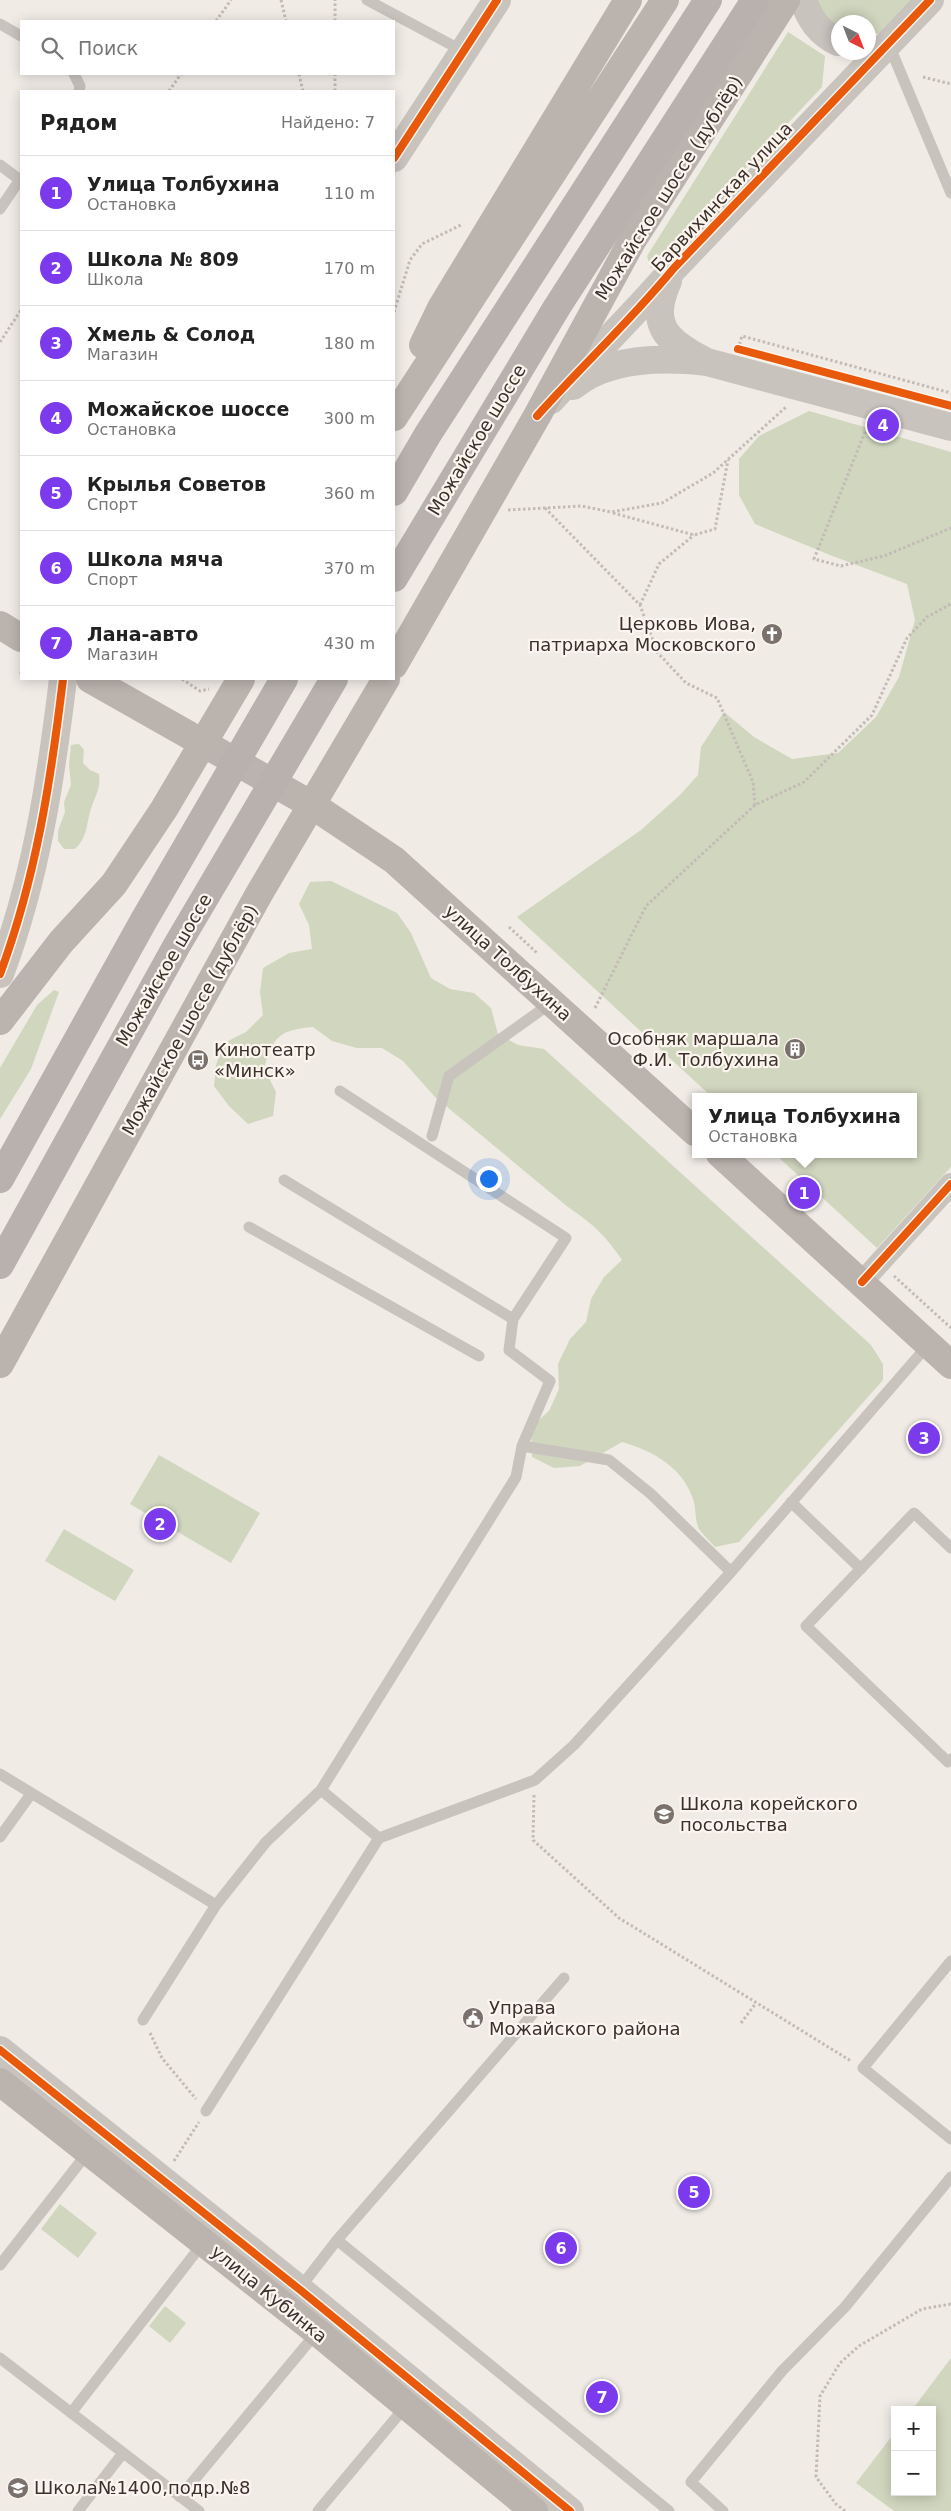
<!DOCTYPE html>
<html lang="ru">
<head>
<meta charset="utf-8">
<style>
	body { margin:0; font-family:"DejaVu Sans",sans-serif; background:#f6f6f6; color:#222 }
	.controls { position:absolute; right:15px; bottom:15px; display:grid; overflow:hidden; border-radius:0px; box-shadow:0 2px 12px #0003 }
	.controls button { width:45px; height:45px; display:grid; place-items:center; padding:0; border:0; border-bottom:1px solid #e0e0e0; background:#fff; color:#222; font:25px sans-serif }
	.compass { position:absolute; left:831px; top:15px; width:45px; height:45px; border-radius:50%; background:#fff; box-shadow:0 2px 12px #0003; rotate:138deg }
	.you { position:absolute; left:488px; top:1178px; width:18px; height:18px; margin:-12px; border:4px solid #fff; border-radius:50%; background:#1a73e8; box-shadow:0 0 0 8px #1a73e833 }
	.badge { display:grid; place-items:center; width:32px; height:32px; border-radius:50%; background:#7c3aed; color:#fff; font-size:16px; font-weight:700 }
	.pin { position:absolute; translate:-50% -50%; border:2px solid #fff; box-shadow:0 1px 5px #0006 }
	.popup { position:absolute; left:692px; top:1093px; width:225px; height:65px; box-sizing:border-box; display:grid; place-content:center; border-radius:0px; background:#fff; filter:drop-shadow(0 1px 4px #0005); font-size:16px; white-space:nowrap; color:#767676 }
	.popup b { font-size:19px; color:#222 }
	.popup::after { content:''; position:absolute; left:50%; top:100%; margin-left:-10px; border:10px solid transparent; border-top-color:#fff }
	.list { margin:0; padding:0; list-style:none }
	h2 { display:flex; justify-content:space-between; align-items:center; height:65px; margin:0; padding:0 20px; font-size:21px }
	h2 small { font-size:16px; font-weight:400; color:#767676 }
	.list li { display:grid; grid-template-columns:32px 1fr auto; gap:15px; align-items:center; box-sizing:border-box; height:75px; padding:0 20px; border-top:1px solid #e0e0e0 }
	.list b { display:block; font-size:19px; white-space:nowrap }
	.list p { margin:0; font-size:16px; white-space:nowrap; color:#767676 }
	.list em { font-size:16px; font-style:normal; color:#767676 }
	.icon { flex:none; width:28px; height:28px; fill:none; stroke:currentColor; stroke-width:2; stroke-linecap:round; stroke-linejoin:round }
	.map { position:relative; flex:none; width:951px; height:2511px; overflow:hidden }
	.search { position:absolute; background:#fff; box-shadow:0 2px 12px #0003; left:20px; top:20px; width:375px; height:55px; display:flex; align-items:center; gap:12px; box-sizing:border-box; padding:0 18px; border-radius:0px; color:#767676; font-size:19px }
	.panel { position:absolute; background:#fff; box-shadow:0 2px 12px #0003; left:20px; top:90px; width:375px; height:590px; border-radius:0px }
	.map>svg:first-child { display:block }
	.green { fill:#d1d6bf }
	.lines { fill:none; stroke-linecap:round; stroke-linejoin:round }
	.path { stroke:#c2bbb6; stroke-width:3; stroke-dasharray:2.5 2.5; stroke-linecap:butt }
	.service { stroke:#c9c3be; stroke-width:11 }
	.minor { stroke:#c9c3be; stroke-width:22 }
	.tertiary { stroke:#c9c3be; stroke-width:28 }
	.secondary { stroke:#bab3ae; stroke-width:28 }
	.primary { stroke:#b8b1ad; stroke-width:28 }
	.primary-bridge { stroke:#b8b1ad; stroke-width:28 }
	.cycleway-casing { stroke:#fbf5ee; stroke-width:11 }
	.cycleway { stroke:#e8590c; stroke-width:8 }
	.labels { text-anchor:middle; stroke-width:4.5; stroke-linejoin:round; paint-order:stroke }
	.street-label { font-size:18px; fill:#3b302b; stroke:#fbf5ee }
	.poi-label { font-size:18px; fill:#3b302b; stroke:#fbf5ee; text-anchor:start }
</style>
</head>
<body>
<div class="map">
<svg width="951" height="2511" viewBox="0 0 951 2511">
	<rect width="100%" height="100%" fill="#f0ebe5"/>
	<path class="green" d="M816,0h96l-32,34 -11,-1 -1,-11h-30v8l-3,-1z
		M788,32l37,24 -3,31 -171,182 -4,-13z
		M809,411l142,41v715l-74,81 -102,-94h138v-57h-201l-195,-180 124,-87 39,-35 18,-20 3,-28 23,-35 30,25 38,22 46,-6 38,-36 23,-40 16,-57 -8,-36 -77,-29 -75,-31 -16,-29v-36l20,-23z
		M79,744l5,6 -1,13 7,7 9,4c2,14 -4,22 -8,35 -5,15 -3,28 -16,40h-11l-6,-8v-10l7,-19 -1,-10 7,-17 -2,-20 2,-20z
		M331,881l66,32 14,20 20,45 19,11 24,4 17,15 7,26 20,11 26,4 327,296 12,19v16l-144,162 -24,5c-5,-6 -12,-12 -16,-18 -4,-8 -3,-19 -5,-27 -10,-34 -40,-51 -72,-60l-42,24 -26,2 -22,-11 -1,-30 18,-16 10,-22 -1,-25 12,-25 16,-17 5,-23 13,-22 18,-17c-15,-23 -31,-38 -54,-53l-133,-110 -32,-36 -21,-13h-25l-25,-7 -19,-14c-34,3 -39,9 -49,41l12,24 -3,24 -25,8 -19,-18 -15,-20 2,-21 8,-22 22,-11 17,-17 -3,-23 3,-24 26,-15 23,-4 -3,-24 -10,-21 11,-22z
		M54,990l5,2 -28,77 -31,50v-51l37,-63z
		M159,1455l101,58 -29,50 -101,-59z
		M64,1529l70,41 -19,31 -70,-40z
		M60,2204l37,29 -19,25 -37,-29z
		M165,2306l21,17 -16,20 -21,-17z
		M951,2358v153h-57l-38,-28 39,-51v60h37v-82h-20z"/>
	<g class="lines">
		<path class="path" d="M281,0l5,21
			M216,21l15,-21
			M335,21v-21
			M299,74l4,17
			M923,77l28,7
			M169,91l12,-17
			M335,91v-17
			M394,312l16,-52 12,-16 39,-19
			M0,342l21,-32
			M738,349l4,-13 209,57
			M867,427l-53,132 27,7 43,-10 67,-28
			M545,508l95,97 17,47 29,31 31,15 36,84 2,23
			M508,510l74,-4 29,6 51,-9 51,-30 73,-66
			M613,513l81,22 21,-6 13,-69
			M640,605l19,-41 35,-29
			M20,674l1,-1
			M182,679l18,12 9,-2
			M509,927l28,26
			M595,1008l51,-102 109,-101 49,-23 68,-67 35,-77 20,-21 24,-13
			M894,1276l57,52
			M534,1795l-1,45 86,78 232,143
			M741,2023l15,-20
			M150,2033l12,25 34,41
			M174,2161l25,-39
			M845,2511l-9,-7 -20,-27 4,-81 20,-33 19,-17 63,-37 29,-5"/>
		<path class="service" d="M367,0l96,51
			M0,24l21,12
			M889,45l62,148
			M74,74l6,12 -1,5
			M0,165l20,15
			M0,209l21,-31
			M340,1091l226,147 -53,81
			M432,1136l17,-60 102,-73
			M284,1180l229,139 -4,31 41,31 -28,65
			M249,1227l230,129
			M791,1502l70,67
			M951,1548l-37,-35 -108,113 142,136 3,-3
			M0,1774l216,131
			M321,1790l195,-313 6,-31 87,14 42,34 80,78
			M0,1837l31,-43
			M951,1961l-88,107 88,71
			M143,2020l73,-115 50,-63 55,-52 58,48
			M206,2111l173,-273 156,-58 39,-35 157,-173 197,-227
			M337,2240l332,271
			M0,2265l88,-113
			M299,2289l38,-49 227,-262
			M0,2358l199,153
			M71,2413l132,-170
			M180,2497l137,-165
			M78,2511l45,-58
			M318,2511l87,-104
			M723,2511l-32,-29 91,-111 63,-64 106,-130"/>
		<path class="minor" d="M862,1282l89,-98"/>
		<path class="tertiary" d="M803,0c7,19 16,33 35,42
			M394,158l103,-158
			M668,281c-19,42 -4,59 35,79
			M573,386c36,-29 90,-29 134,-24l244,65
			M551,400c41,-45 84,-86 123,-132l256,-268
			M0,974c36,-96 51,-195 63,-295
			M0,2050l299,239 271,222"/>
		<path class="secondary" d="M423,345l18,-37 187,-308
			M394,417l271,-417
			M0,625l21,13
			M394,665l143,-249 95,-175 154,-241
			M90,679l222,126 82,55 301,272
			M0,1021l61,-79 53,-58 50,-75 77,-130
			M720,1154l231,211
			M0,1364l259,-470 127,-215
			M0,2082l317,250 217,179"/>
		<path class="primary" d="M394,492l34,-58 280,-434
			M394,578l163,-271 198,-307"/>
		<path class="primary-bridge" d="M0,1179l144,-259 140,-241
			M0,1265l177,-320 157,-266"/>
		<g class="cycleway-casing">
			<path id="cycleway" d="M394,158l103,-158
				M738,349l213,57
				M537,416c45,-50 94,-96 137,-148l256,-268
				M0,974c36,-96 51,-195 63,-295
				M862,1282l89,-98
				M0,2050l299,239 271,222"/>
		</g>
		<use href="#cycleway" class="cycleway"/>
	</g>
	<defs>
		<g id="church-disc" transform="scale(1.125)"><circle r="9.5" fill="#7a716c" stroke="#fbf5ee"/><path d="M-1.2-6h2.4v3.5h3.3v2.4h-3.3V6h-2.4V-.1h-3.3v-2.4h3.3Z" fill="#fff"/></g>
		<g id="building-disc" transform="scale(1.125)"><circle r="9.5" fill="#7a716c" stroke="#fbf5ee"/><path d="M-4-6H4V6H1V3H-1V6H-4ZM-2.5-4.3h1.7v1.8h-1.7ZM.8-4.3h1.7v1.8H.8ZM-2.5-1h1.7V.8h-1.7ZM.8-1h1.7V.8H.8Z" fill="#fff"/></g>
		<g id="bus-disc" transform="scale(1.125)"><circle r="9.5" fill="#7a716c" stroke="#fbf5ee"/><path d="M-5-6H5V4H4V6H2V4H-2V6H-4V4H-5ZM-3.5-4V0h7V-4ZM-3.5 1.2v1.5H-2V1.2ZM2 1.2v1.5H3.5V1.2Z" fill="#fff"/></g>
		<g id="school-disc" transform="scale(1.125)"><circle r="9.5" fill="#7a716c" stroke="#fbf5ee"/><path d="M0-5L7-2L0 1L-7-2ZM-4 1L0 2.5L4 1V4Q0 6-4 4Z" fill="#fff"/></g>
		<g id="civic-disc" transform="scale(1.125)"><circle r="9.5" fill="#7a716c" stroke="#fbf5ee"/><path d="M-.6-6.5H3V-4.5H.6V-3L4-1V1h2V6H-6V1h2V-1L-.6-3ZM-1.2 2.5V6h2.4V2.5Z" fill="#fff"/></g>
	</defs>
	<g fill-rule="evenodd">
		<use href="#church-disc" x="772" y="634"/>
		<use href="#building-disc" x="795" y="1049"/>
		<use href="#bus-disc" x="198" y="1060"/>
		<use href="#school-disc" x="664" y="1814"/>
		<use href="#civic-disc" x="473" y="2018"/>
		<use href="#school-disc" x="18" y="2488"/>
	</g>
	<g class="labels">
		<g class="street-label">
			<text transform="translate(669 188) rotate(-58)" y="6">Можайское шоссе (дублёр)</text>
			<text transform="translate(722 197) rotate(-47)" y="6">Барвихинская улица</text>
			<text transform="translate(477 440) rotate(-59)" y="6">Можайское шоссе</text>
			<text transform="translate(508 963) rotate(42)" y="6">улица Толбухина</text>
			<text transform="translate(164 970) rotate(-60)" y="6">Можайское шоссе</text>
			<text transform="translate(190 1020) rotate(-61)" y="6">Можайское шоссе (дублёр)</text>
			<text transform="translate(269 2294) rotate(39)" y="6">улица Кубинка</text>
		</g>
		<g class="poi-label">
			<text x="756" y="630" text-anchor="end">Церковь Иова,<tspan x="756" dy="21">патриарха Московского</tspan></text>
			<text x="779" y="1045" text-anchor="end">Особняк маршала<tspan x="779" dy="21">Ф.И. Толбухина</tspan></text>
			<text x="214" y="1056">Кинотеатр<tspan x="214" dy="21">«Минск»</tspan></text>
			<text x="680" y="1810">Школа корейского<tspan x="680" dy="21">посольства</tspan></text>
			<text x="489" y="2014">Управа<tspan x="489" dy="21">Можайского района</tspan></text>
			<text x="34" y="2494">Школа№1400,подр.№8</text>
		</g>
	</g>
</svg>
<div class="controls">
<button>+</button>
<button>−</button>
</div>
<svg class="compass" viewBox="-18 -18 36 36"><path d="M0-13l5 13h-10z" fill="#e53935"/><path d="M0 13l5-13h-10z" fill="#767676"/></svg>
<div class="you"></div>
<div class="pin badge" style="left:804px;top:1193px">1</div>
<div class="popup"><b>Улица Толбухина</b>Остановка</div>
<div class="pin badge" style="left:160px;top:1524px">2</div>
<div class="pin badge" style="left:924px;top:1438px">3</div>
<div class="pin badge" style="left:883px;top:425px">4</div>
<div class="pin badge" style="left:694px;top:2192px">5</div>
<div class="pin badge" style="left:561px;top:2248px">6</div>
<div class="pin badge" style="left:602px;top:2397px">7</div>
<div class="search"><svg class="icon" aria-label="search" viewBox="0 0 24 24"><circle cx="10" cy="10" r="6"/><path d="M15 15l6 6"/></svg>Поиск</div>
<section class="panel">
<h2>Рядом<small>Найдено: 7</small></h2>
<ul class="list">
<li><span class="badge">1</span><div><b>Улица Толбухина</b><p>Остановка</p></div><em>110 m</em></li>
<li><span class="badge">2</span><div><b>Школа № 809</b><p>Школа</p></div><em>170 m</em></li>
<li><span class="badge">3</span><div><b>Хмель &amp; Солод</b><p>Магазин</p></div><em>180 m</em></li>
<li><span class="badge">4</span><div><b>Можайское шоссе</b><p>Остановка</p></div><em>300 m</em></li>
<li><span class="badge">5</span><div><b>Крылья Советов</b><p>Спорт</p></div><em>360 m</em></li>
<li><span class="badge">6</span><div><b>Школа мяча</b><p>Спорт</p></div><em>370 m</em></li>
<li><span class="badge">7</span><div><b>Лана-авто</b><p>Магазин</p></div><em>430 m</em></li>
</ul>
</section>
</div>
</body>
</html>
